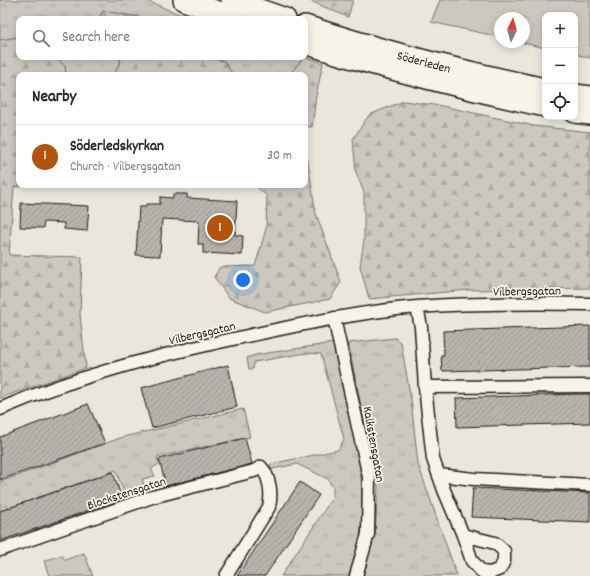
<!DOCTYPE html>
<html lang="en">
<head>
<meta charset="utf-8">
<style>
	body { margin:0; font-family:Dekko,sans-serif; background:#f7f7f7; color:#2b2b33 }
	.controls { position:absolute; right:12px; top:12px; display:grid; overflow:hidden; border-radius:8px; box-shadow:0 2px 10px #0003 }
	.controls button { width:36px; height:36px; display:grid; place-items:center; padding:0; border:0; border-bottom:1px solid #e1e1e2; background:#fff; color:#2b2b33; font:20px sans-serif }
	.compass { position:absolute; left:494px; top:12px; width:36px; height:36px; border-radius:50%; background:#fff; box-shadow:0 2px 10px #0003; rotate:5deg }
	.you { position:absolute; left:243px; top:280px; width:14px; height:14px; margin:-10px; border:3px solid #fff; border-radius:50%; background:#1a73e8; box-shadow:0 0 0 6px #1a73e833 }
	.badge { display:grid; place-items:center; width:26px; height:26px; border-radius:50%; background:#b45309; color:#fff; font-size:13px; font-weight:700 }
	.pin { position:absolute; translate:-50% -50%; border:2px solid #fff; box-shadow:0 1px 4px #0006 }
	.list { margin:0; padding:0; list-style:none }
	h2 { display:flex; justify-content:space-between; align-items:center; height:52px; margin:0; padding:0 16px; font-size:17px }
	h2 small { font-size:13px; font-weight:400; color:#7c7c81 }
	.list li { display:grid; grid-template-columns:26px 1fr auto; gap:12px; align-items:center; box-sizing:border-box; height:64px; padding:0 16px; border-top:1px solid #e1e1e2 }
	.list b { display:block; font-size:15px; white-space:nowrap }
	.list p { margin:0; font-size:13px; white-space:nowrap; color:#7c7c81 }
	.list em { font-size:13px; font-style:normal; color:#7c7c81 }
	.icon { flex:none; width:22px; height:22px; fill:none; stroke:currentColor; stroke-width:2; stroke-linecap:round; stroke-linejoin:round }
	.map { position:relative; flex:none; width:590px; height:576px; overflow:hidden }
	.search { position:absolute; background:#fff; box-shadow:0 2px 10px #0003; left:16px; top:16px; width:292px; height:44px; display:flex; align-items:center; gap:10px; box-sizing:border-box; padding:0 14px; border-radius:8px; color:#7c7c81; font-size:15px }
	.panel { position:absolute; background:#fff; box-shadow:0 2px 10px #0003; left:16px; top:72px; width:292px; height:116px; border-radius:8px }
	.map>svg:first-child { display:block }
	.grass { fill:url(#grass-tufts); stroke:#74726e }
	.forest { fill:url(#forest-firs); stroke:#74726e }
	.park { fill:#ccc8c0; stroke:#74726e }
	.building { fill:url(#building-hatch); stroke:#1c1c1c }
	.lines { fill:none; stroke-linecap:round; stroke-linejoin:round }
	.minor-casing { stroke:#1c1c1c; stroke-width:15 }
	.trunk-casing { stroke:#1c1c1c; stroke-width:24 }
	.minor { stroke:#f7f3e8; stroke-width:12 }
	.trunk { stroke:#f7f3e8; stroke-width:21 }
	.labels { text-anchor:middle; stroke-width:3.5; stroke-linejoin:round; paint-order:stroke }
	.street-label { font-size:13px; fill:#1c1c1c; stroke:#f7f3e8 }
</style>
</head>
<body>
<div class="map">
<svg width="590" height="576" viewBox="0 0 590 576">
	<defs>
		<pattern id="grass-tufts" width="24" height="20" patternUnits="userSpaceOnUse"><rect width="24" height="20" fill="#ccc8c0"/><path d="M3 7l-1-3M5 7V3M7 7l1-3M15 17l-1-3M17 17v-4M19 17l1-3" fill="none" stroke="#afaba4"/></pattern>
		<pattern id="forest-firs" width="22" height="20" patternUnits="userSpaceOnUse"><rect width="22" height="20" fill="#ccc8c0"/><path d="M5 1l3.5 6h-7zM16 11l3.5 6h-7z" fill="#afaba4"/></pattern>
		<pattern id="building-hatch" width="6" height="6" patternUnits="userSpaceOnUse"><rect width="6" height="6" fill="#b6b4ac"/><path d="M-1 1l2-2M0 6l6-6M5 7l2-2" fill="none" stroke="#9c9a93"/></pattern>
	</defs>
	<rect width="100%" height="100%" fill="#eae6dc"/>
	<filter id="ink" filterUnits="userSpaceOnUse"><feTurbulence type="fractalNoise" baseFrequency=".025" numOctaves="2"/><feDisplacementMap in="SourceGraphic" scale="8" xChannelSelector="R" yChannelSelector="G"/><feConvolveMatrix kernelMatrix="1 2 1 2 8 2 1 2 1" color-interpolation-filters="sRGB"/></filter>
	<g filter="url(#ink)">
		<path class="grass" d="M0,0h145l46,19h-52l-1,-2 -35,-6 -5,8h-79v18l-19,3z
			M55,57h62l4,3 -7,15h-48l-1,-9z
			M203,57h101l-15,18h-56l-9,-14z
			M395,338l6,5 10,57 7,64 39,112h-94l12,-43 3,-46 -30,-144z
			M333,343c16,73 47,161 16,233h-68l52,-79v-9l-5,-9 -31,-15 -25,5 -4,-2 3,-3 67,-14 6,-11 -23,-85 -15,-1 -52,9 -1,7h-4l-2,-11 8,-3z
			M243,409l7,28 -93,20 2,7 -8,5 4,7 -13,3 4,11 -21,6 -9,-26 -116,41v-29l123,-45z"/>
		<path class="forest" d="M308,0h45l-5,17z
			M103,11l35,6 1,2h-41z
			M19,37v20h36l10,9 1,9h-47v110h14l-19,2 -5,68 73,2 -2,58 6,53 -86,30v-358z
			M118,57h85l21,4 9,14h-119l7,-15z
			M304,57l19,6 -7,33 -4,31 -7,-1v-51h-16z
			M404,101l38,5 92,20 56,6v156l-121,2 -100,9 -9,-33 4,-26v-47l-8,-21 -3,-33 16,-24z
			M305,157l3,6 8,51 25,68 -11,17 -65,13 -36,-14 -15,-21 6,-10 35,-1 11,-37 1,-33 -12,-11h50z"/>
		<path class="park" d="M440,0h150v58l-15,-4v-39h-30v33l-25,-6h4v-24h-24v19l-69,-15z
			M84,553l9,23h-44l-5,-15 18,-6 3,5z"/>
		<path class="building" d="M173,194h14v4l50,3 -2,34 8,1 -1,19 -39,-2v-9h-5l1,-23 -37,-2 -2,37 -24,-1 3,-48h7v-3h14v-7l13,1z
			M21,203l68,3 -2,25 -23,-2v-6l-20,-1 -1,6 -23,-1z
			M590,326v41l-148,4 -1,-16h3l-1,-24z
			M228,365l9,42 -85,21 -11,-40z
			M576,394h14v29l-133,4 -1,-29z
			M88,404l17,39 -105,37v-43z
			M245,438l7,26 -86,22 -7,-27z
			M113,472l9,27 -122,42v-30z
			M300,482l19,13 -54,81h-28z
			M473,488l117,5v29l-119,-5z"/>
		<g class="lines">
			<g class="minor-casing">
				<path id="minor" d="M417,307l4,20 4,60 8,72 11,31 19,45 32,8 9,8v10l-4,8 -10,4 -8,-1 -10,-11 -9,-26
					M334,318l35,159 -1,57 -12,42
					M425,387l165,-1
					M0,409c79,-34 163,-55 247,-73 56,-12 112,-24 170,-29 58,-4 115,-4 173,-3
					M439,475l35,4 116,6
					M0,550l152,-53 102,-26 7,-4c9,10 11,27 8,40l-43,69"/>
			</g>
			<g class="trunk-casing">
				<path id="trunk" d="M184,0l53,19
					M232,0l53,19
					M305,26c79,26 159,46 240,63
					M305,43c79,26 159,45 240,63
					M575,95l15,2
					M575,112l15,2"/>
			</g>
			<use href="#minor" class="minor"/>
			<use href="#trunk" class="trunk"/>
		</g>
	</g>
	<g class="labels">
		<g class="street-label">
			<text transform="translate(424 61) rotate(15)" y="5">Söderleden</text>
			<text transform="translate(527 290) rotate(-1)" y="5">Vilbergsgatan</text>
			<text transform="translate(202 332) rotate(-13)" y="5">Vilbergsgatan</text>
			<text transform="translate(375 444) rotate(80)" y="5">Kalkstensgatan</text>
			<text transform="translate(126 492) rotate(-18)" y="5">Blockstensgatan</text>
		</g>
	</g>
</svg>
<div class="controls">
<button>+</button>
<button>−</button>
<button><svg class="icon" aria-label="locate" viewBox="0 0 24 24"><circle cx="12" cy="12" r="6"/><path d="M12 2v4M12 18v4M2 12h4M18 12h4"/></svg></button>
</div>
<svg class="compass" viewBox="-18 -18 36 36"><path d="M0-13l5 13h-10z" fill="#e53935"/><path d="M0 13l5-13h-10z" fill="#7c7c81"/></svg>
<div class="you"></div>
<div class="pin badge" style="left:220px;top:228px">1</div>
<div class="search"><svg class="icon" aria-label="search" viewBox="0 0 24 24"><circle cx="10" cy="10" r="6"/><path d="M15 15l6 6"/></svg>Search here</div>
<section class="panel">
<h2>Nearby<small></small></h2>
<ul class="list">
<li><span class="badge">1</span><div><b>Söderledskyrkan</b><p>Church · Vilbergsgatan</p></div><em>30 m</em></li>
</ul>
</section>
</div>
</body>
</html>
